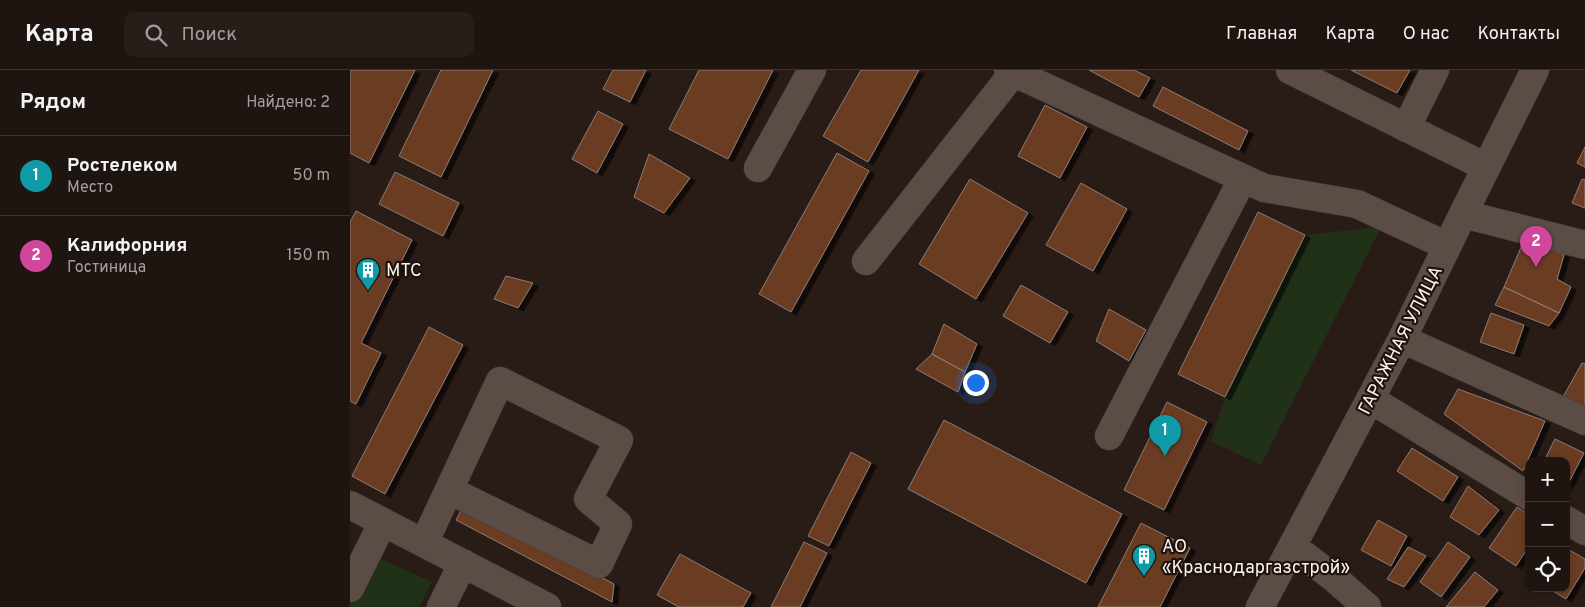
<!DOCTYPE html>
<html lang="ru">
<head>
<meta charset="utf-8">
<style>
	body { margin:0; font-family:Overpass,sans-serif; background:#271e19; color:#f1f3f6 }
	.controls { position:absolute; right:15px; bottom:15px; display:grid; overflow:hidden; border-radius:10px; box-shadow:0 2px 8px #0003 }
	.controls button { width:45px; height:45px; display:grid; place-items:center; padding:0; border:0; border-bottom:1px solid #3c3430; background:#1f1510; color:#f1f3f6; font:25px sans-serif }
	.you { position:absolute; left:625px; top:312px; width:18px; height:18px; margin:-12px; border:4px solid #fff; border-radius:50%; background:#1a73e8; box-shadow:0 0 0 8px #1a73e833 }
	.badge { display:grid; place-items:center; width:32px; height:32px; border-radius:50%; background:#7c3aed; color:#fff; font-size:16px; font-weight:700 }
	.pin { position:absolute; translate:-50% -41px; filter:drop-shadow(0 1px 2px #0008) }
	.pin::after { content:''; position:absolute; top:26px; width:18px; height:15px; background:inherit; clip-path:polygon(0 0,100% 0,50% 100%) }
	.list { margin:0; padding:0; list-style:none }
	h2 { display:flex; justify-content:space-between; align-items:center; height:65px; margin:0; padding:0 20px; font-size:21px }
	h2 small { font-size:16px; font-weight:400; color:#a19f9f }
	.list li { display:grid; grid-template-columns:32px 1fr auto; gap:15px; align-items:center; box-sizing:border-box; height:80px; padding:0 20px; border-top:1px solid #3c3430 }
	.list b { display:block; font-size:19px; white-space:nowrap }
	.list p { margin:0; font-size:16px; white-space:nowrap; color:#a19f9f }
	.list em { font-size:16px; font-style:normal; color:#a19f9f }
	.icon { flex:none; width:28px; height:28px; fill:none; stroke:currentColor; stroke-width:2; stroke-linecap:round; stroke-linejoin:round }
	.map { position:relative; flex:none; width:1235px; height:537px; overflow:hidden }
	header { display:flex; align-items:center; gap:30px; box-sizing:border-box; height:70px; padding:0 25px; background:#1f1510; border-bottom:1px solid #3c3430 }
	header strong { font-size:24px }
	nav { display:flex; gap:28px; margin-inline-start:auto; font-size:18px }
	.search { width:350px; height:45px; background:#271e19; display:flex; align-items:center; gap:12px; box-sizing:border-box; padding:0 18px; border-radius:10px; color:#a19f9f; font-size:19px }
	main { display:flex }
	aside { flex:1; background:#1f1510 }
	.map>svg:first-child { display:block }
	.green { fill:#213118 }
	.building { fill:#6b3c24; stroke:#8b7b73; filter:url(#shadow) }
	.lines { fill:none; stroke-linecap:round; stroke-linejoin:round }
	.minor-casing { stroke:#453a37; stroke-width:29 }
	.minor { stroke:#5b4c45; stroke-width:28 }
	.labels { text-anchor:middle; stroke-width:4.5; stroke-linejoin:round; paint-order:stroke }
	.poi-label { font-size:18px; fill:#fcf3ee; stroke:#1f130d; text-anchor:start }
	.street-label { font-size:18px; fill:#fcf3ee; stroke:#1f130d }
</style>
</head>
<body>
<header>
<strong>Карта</strong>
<div class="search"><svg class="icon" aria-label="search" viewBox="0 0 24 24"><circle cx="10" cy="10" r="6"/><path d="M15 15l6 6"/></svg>Поиск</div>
<nav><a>Главная</a><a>Карта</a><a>О нас</a><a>Контакты</a></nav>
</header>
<main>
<aside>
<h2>Рядом<small>Найдено: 2</small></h2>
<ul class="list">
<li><span class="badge" style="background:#0f9aa8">1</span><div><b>Ростелеком</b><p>Место</p></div><em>50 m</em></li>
<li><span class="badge" style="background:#d1479c">2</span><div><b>Калифорния</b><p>Гостиница</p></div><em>150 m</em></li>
</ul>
</aside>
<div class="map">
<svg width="1235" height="537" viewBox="0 0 1235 537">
	<defs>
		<filter id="shadow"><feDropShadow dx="5.5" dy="3" stdDeviation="0" flood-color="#0009"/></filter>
	</defs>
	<rect width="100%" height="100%" fill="#291c16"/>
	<path class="green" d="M1031,157l-120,238 -50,-24 14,-44 80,-162z
		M18,483l64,29 -13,25h-69v-19z"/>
	<path class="building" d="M0,0h65l-46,93 -19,-10z
		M91,0h52l-52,107 -42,-21z
		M263,0h33l-16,32 -27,-13z
		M349,0h74l-45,89 -59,-30z
		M511,0h58l-51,92 -45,-26z
		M739,0h45l16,8 -11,19z
		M1001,0h59l-13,23z
		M813,17l85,44 -9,19 -86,-44z
		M695,35l42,22 -27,51 -42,-22z
		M248,41l25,13 -26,49 -25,-14z
		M1235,77v20l-8,-4z
		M487,83l32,18 -78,141 -32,-18z
		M299,84l41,24 -26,35 -30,-16z
		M45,102l64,31 -16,33 -64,-32z
		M620,109l58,34 -52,86 -57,-35z
		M1232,109l3,1v28l-13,-5z
		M731,113l46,26 -34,62 -47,-26z
		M6,141l56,29 -51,103 20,10 -25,51 -6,-3v-179z
		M908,142l47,23 -80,162 -47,-23z
		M1175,168l39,17 -7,24 14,8 -12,26 -55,-26z
		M156,206l27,7 -15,25 -24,-9z
		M671,215l47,27 -18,31 -47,-27z
		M1154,217l55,26 -10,13 -54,-21z
		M759,239l37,21 -17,31 -33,-20z
		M1141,243l33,12 -10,29 -34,-12z
		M594,254l33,20 -12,28 -33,-18z
		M79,257l34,18 -78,149 -33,-18z
		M582,284l33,18 -7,20 -42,-23z
		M1232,293l3,1v45l-22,-12z
		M1108,319l87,32 -22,50 -79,-57z
		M817,332l40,20 -43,88 -40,-20z
		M594,350l178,94 -36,69 -178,-94z
		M1205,369l29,14 -18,35v-27h-22z
		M1062,378l46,29 -15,24 -46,-30z
		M501,382l20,11 -42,83 -21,-10z
		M1118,416l31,24 -20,25 -29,-18z
		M114,435l150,79 -2,18 -156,-82z
		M1167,437l12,8v31l-13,20 -27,-18z
		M1028,450l29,16 -16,30 -30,-16z
		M791,453l49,25 -30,59h-62z
		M454,472l23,11 -27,54h-29z
		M1098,472l22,15 -29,40 -21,-15z
		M1058,477l18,9 -22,31 -17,-8z
		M1216,478l19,11v9l-19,31 -18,-11h18z
		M330,484l71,39 -8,14h-64l-22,-12z
		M1125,502l23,18 -14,17h-38z"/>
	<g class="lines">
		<g class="minor-casing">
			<path id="minor" d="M658,0l256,118 93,16 90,42
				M940,0l196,97
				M1056,58l29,-58
				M408,98l54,-98
				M1113,144l122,31
				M516,191l147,-188
				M1052,269l183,82
				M1020,329l159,97
				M759,366l134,-258
				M0,435l197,102
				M1216,450l19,11
				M74,473l76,-162 119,59 -31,59 30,25 -19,40 -150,-74
				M942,476l42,32 33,29
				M0,518l33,-66
				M91,537l22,-44
				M910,537l142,-268 61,-125 72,-144"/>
		</g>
		<use href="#minor" class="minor"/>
	</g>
	<defs>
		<g id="building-pin" transform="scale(1.25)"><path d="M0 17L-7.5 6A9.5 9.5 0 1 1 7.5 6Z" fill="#0f9aa8" stroke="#1f130d"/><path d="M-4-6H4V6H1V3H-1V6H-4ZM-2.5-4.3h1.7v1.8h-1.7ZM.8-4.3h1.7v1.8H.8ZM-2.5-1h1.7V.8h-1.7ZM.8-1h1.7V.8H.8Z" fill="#fff"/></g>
	</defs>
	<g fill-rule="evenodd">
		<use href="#building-pin" x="18" y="200"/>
		<use href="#building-pin" x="794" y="486"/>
	</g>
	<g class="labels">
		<g class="poi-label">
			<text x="36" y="206">МТС</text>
			<text x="812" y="482">АО<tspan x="812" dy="21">«Краснодаргазстрой»</tspan></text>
		</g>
		<g class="street-label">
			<text transform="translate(1050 270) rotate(-63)" y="6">ГАРАЖНАЯ УЛИЦА</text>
		</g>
	</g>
</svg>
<div class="controls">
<button>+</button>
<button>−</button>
<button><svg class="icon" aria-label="locate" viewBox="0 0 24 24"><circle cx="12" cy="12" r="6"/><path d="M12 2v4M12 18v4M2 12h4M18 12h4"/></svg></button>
</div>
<div class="you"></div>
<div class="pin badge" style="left:815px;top:386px;background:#0f9aa8">1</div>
<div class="pin badge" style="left:1186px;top:197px;background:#d1479c">2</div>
</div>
</main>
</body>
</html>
